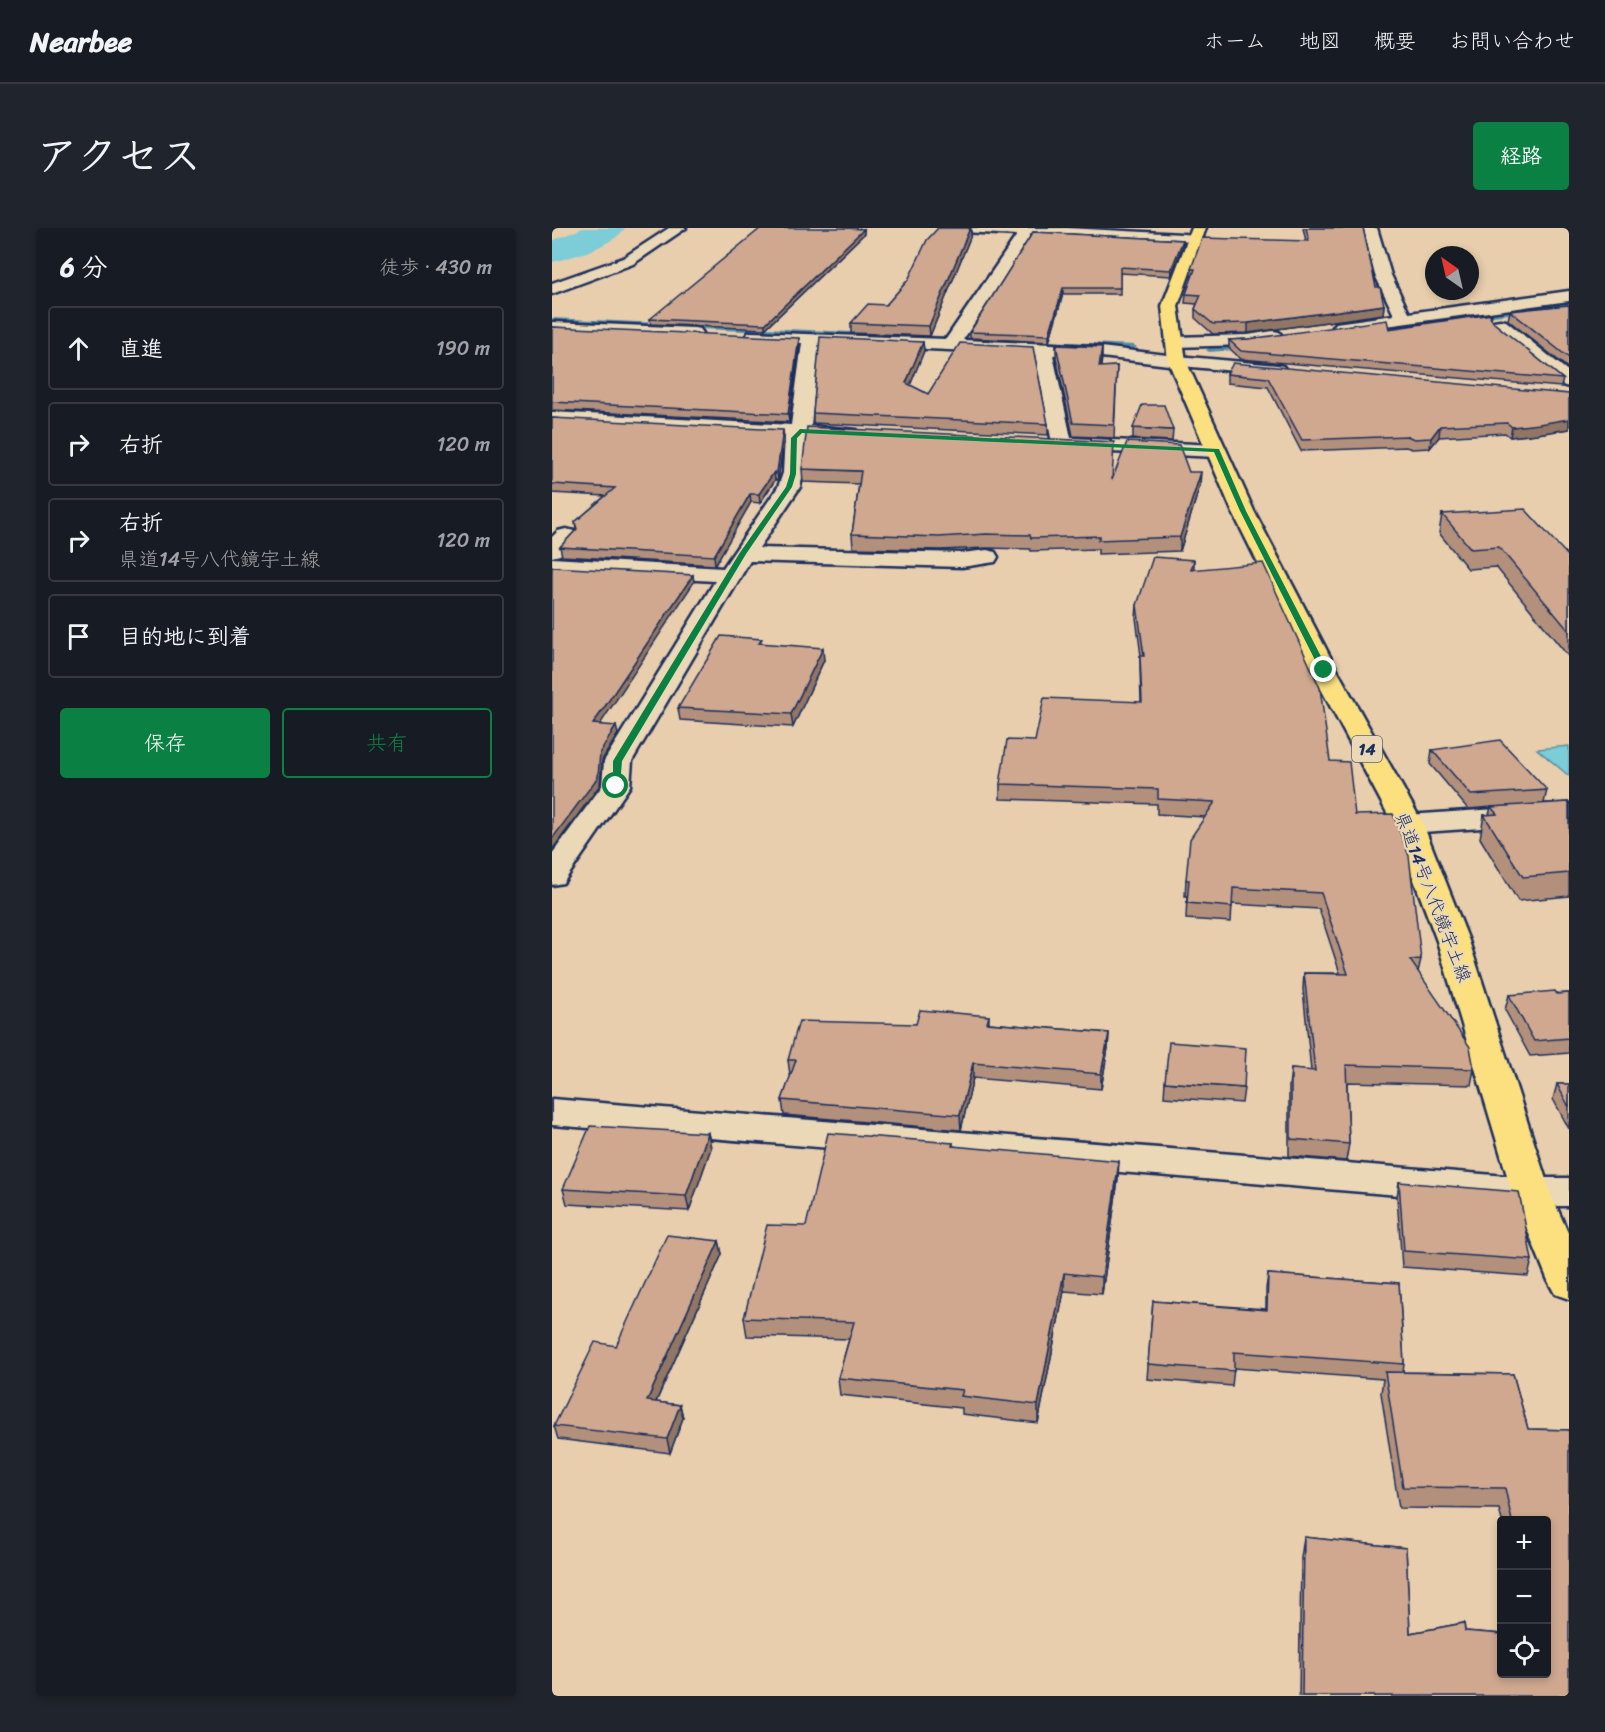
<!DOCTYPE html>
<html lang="ja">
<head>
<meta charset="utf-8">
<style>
	body { margin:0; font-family:Sriracha,"Klee One",sans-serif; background:#20242c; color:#f1f3f6 }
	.controls { position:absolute; right:18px; bottom:18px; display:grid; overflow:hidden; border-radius:6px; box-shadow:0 3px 9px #0003 }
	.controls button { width:54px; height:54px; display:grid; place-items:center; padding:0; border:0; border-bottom:2px solid #363941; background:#171b24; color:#f1f3f6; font:30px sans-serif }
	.compass { position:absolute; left:873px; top:18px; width:54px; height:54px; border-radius:50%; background:#171b24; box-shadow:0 3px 9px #0003; rotate:326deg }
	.stop { position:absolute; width:18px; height:18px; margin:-14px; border:4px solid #0b8043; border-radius:50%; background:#fff }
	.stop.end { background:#0b8043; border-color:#fff; box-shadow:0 2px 6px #0008 }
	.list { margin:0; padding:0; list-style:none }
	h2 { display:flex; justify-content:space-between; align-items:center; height:78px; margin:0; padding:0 24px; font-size:26px }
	h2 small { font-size:20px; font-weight:400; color:#9ea1a6 }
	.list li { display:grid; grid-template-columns:39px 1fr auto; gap:18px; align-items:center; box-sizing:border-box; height:84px; margin:0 12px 12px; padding:0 12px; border:2px solid #363941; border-radius:6px }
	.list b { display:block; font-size:22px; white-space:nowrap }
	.list p { margin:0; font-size:20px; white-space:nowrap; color:#9ea1a6 }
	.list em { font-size:20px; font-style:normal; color:#9ea1a6 }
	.actions { display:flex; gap:12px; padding:18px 24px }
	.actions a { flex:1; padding:14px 0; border:2px solid #0b8043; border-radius:6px; text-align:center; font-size:21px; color:#0b8043 }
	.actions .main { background:#0b8043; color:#fff }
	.icon { flex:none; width:33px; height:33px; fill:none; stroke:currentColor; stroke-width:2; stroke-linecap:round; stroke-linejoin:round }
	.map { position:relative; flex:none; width:1017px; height:1468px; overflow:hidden; border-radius:6px }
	header { display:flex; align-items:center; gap:36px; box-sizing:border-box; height:84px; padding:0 30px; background:#171b24; border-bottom:2px solid #363941 }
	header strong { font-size:28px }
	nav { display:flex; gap:33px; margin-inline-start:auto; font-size:21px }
	.intro { display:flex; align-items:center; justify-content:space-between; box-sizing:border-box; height:144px; padding:0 36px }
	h1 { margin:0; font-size:42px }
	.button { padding:15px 27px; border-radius:6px; background:#0b8043; color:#fff; font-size:21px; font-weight:700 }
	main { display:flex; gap:36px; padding:0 36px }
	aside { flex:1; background:#171b24; border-radius:6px; box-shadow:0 3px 9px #0003 }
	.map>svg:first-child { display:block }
	.water { fill:#7ccdd7; stroke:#558ea7; stroke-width:1.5 }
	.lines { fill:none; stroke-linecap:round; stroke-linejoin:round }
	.stream { fill:#558ea7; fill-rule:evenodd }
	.river { fill:#7ccdd7; fill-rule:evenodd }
	.minor-casing { stroke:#1b2f5e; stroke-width:5 }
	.tertiary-casing { stroke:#1b2f5e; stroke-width:5 }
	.primary-casing { stroke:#1b2f5e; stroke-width:5 }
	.minor { fill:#ead8b6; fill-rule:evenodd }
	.tertiary { fill:#ead8b6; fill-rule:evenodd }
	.primary { fill:#fce080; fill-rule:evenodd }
	.wall { fill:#b2907b; stroke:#1b2f5e; stroke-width:1.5 }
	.shaded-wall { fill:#917664; stroke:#1b2f5e; stroke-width:1.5 }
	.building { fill:#cfa88f; stroke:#1b2f5e; stroke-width:1.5 }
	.route { fill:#0b8043 }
	.labels { text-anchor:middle; stroke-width:4.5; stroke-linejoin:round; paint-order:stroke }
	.shield { fill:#ead8b6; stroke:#596278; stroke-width:1.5 }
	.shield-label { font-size:16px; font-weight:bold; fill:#1b2f5e }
	.street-label { font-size:18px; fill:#1b2f5e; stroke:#ead8b6 }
</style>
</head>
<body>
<header>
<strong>Nearbee</strong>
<nav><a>ホーム</a><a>地図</a><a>概要</a><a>お問い合わせ</a></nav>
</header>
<div class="intro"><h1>アクセス</h1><a class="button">経路</a></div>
<main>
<aside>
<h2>6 分<small>徒歩 · 430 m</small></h2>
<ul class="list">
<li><svg class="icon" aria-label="ahead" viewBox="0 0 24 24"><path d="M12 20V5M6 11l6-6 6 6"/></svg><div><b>直進</b></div><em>190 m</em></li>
<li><svg class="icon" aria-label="right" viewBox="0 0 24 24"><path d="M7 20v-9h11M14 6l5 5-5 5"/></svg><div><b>右折</b></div><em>120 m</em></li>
<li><svg class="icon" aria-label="right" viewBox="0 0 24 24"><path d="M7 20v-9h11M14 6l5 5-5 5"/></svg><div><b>右折</b><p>県道14号八代鏡宇土線</p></div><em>120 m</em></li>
<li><svg class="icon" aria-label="arrive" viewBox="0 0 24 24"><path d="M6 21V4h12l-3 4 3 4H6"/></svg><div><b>目的地に到着</b></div></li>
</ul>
<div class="actions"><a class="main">保存</a><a>共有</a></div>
</aside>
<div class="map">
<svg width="1017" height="1468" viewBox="0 0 1017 1468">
	<rect width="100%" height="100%" fill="#e8ceac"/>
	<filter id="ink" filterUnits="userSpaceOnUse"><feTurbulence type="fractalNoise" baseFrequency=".0167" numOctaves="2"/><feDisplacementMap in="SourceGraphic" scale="12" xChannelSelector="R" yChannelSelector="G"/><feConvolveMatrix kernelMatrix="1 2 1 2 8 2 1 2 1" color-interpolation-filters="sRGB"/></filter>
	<g filter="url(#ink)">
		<path class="water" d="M1017,518v30l-32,-27z"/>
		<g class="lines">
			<path class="stream" d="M1017,74v4l-91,12 -3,-2z
				M0,90l582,27 3,2 -3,2 -582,-27z
				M888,91l2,3 -68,11 -3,-2z
				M695,118l2,1v2l-40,3 -3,-2 3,-2z"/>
			<path class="river" d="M31,0h42c-12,18 -52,29 -73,34v-21z"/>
			<g class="minor-casing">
				<path id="minor" d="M117,0h17l-53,36 -81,30v-11l71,-25z
					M404,0h111l134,7 2,3 -7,4 -164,-7 -69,105 130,6 90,11 3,4 -3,4 -6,1 -84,-10 -40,-1 18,83 145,7 7,2 3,4 -3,4 -7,2 -147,-7 -14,-3 -3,-4 -17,-89 -216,-10 -8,82 46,4 3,4 -3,4 -7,2 -45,-2 -2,35 -3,14 -41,61 203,5 25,-3 8,2 3,5 -3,5 -33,5 -212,-6 -118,200 -2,25 -67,97 -11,2v-31l50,-68 2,-25 111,-180 -163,-9v-14l171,10 55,-81 5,-14 2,-37 -233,-12v-12l239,13 11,-82 -47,-2 -6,-1 -3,-4 3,-4 197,7 71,-104 -54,-3z
					M811,0h14l14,47 18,38 160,-22v10l-227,31 -6,-1 -3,-4 3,-4 58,-8 -19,-40z
					M948,92l6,1 63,51v15l-7,-2 -68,-56 -3,-4 3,-4z
					M0,94l142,6 6,1 3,4 -3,4 -6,1 -142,-6z
					M721,103l6,1 3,4 -3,4 -31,5 -74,2 -6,-1 -3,-4 3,-4 6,-1 74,-2z
					M14,301l8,2 3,5 -17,19 -8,2v-20l6,-6z
					M1017,576v18l-161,11 -10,-3 -5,-6 5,-6 10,-3z
					M0,871l979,79h38v28h-38l-979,-81z"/>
			</g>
			<g class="tertiary-casing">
				<path id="tertiary" d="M625,128l100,9 6,1 3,4 -3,4 -6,1 -106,-10 -3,-4 3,-4z"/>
			</g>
			<g class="primary-casing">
				<path id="primary" d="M640,0h14l-28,78 8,55 68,150 83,159 86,154 46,117 81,251 19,43v64l-14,-5 -6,-11 -37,-91 -75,-251 -44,-117 -82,-154 -79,-159 -64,-150 -6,-55z"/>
			</g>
			<use href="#minor" class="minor"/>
			<use href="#tertiary" class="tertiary"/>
			<use href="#primary" class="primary"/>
		</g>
		<path class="wall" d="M386,0h33v7l-41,101 -79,-3v-10l35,-18 22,-25z
			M751,0h60l13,59 8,18 -1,9 -135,19 -35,1 -18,-16v-9l2,-5 -12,-1 1,-9 6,-16h-1v-9l115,-28z
			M312,1v5l-99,95 -114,-5 -1,-5z
			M481,4l150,8v5l-12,31 -51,-3v21h-57l-14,48 -79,-4v-6z
			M1017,77v64l-61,-49 2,-9z
			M940,86l-1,5 3,4 69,56 -2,8 -320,-28 -12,-11v-8l20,-1 140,-10z
			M0,99l247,18 -10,77 -237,-12z
			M371,114l1,9 -14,34 18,9 120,30v11l-235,-12v-10z
			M504,117l46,2 -1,20 16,-1 -3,72 -41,-2 -17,-78z
			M675,146l342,20v35l-32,5 -27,3 -5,-4 -66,4 -9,11 -18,1 -6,-2 -105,4 -33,-64 -41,-4z
			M0,190l232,20 -6,42h-3l-15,23 -9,-1 -36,63 -153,-9 -2,-9 16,-17 -1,-8 30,-26 -53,-3z
			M581,200l40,2 -1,11 -39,-2z
			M250,241l311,11 76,-8 11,13 -20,66 -82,3v-5l-67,2 -1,-2 -43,-1 -47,2 -87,-2 -1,-14 7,-50 -56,-2z
			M890,286l127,43v99h-1l-72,-89 -28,2 -29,-36z
			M642,332v10l136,191 25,54 66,144 -3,13 56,97 -3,16 -124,-3 2,62 -3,17 -57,-5v-70l2,-17 20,2 -8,-82 1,-16h36l-21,-64 -87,-5 -1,18 -45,-3 1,-23h-2l1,-16 19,-63 -48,-3v-10l-157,-5v-15l35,-43 106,-39 -1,-32v-14h1l-5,-38 1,-13z
			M210,415l62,17 -31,67 -113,-7 -2,-12z
			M880,522l115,40 -3,13 25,-1v94l-51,5 -38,-63 4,-23h5l2,-8 -23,2 -38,-45z
			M1017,765v60l-39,3 -25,-46 4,-15z
			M437,788v7l120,10 -1,15 -7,41 -128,-11 -12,52 -177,-15 -2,-15 9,-25h-1l-2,-15 128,-36z
			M613,854l79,6 -2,15 -78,-6z
			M1005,856h12v45l-16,-30z
			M156,905l3,15 -22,63 -122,-7 -4,-15z
			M401,915v3l165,33 -16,115 -38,-3 -26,132 -76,-9v-6l-122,-13 -2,-17 11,-39 -102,-3 -3,-18 62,-92z
			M847,954l133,78 -4,16 -126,-9 -5,-70z
			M167,1013l3,13 -66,148 24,3 3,13 -13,35 -112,-14 -4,-13 62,-80z
			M716,1046l131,9 5,81 -1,8 110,2 15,55 41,1v266h-270l2,-138 3,-21 102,11 4,85 54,-10 1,8 37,3v40h44v-153h-44l-3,-12 -100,-1 -18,-115 2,-14 -149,-11 -2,18 -85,-7 6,-78 113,8v-20z"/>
		<path class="shaded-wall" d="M418,0l1,7 -41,101 -1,-10z
			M312,1v5l-99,95v-5z
			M631,12v5l-12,31v-6z
			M511,60v6l-14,48v-7z
			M832,77l-1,9 -135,19v-10z
			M247,110v7l-10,77 -1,-8z
			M371,114l1,9 -17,42 -1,-10z
			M550,119v12l-3,20v-12z
			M1017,191v10l-32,5 -27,3 2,-10z
			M888,198l-1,11 -9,11 1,-10z
			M231,202l1,8 -6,42 -1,-8z
			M222,244l1,8 -15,23 -1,-9z
			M649,244l-1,13 -20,66v-14z
			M198,266l1,8 -36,63 -1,-9z
			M141,347l1,7 -99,150 -2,-8z
			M271,420l1,12 -31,67 -2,-13z
			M64,498l2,8 -16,26 -2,25 -48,65v-11l48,-87z
			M557,805l-1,15 -7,41v-15z
			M421,835v15l-12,52 -1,-15z
			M156,905l3,15 -22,63 -3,-15z
			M567,933l-1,18 -16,115v-17z
			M167,1013l3,13 -72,161 -3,-14z
			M512,1045v18l-26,132v-18z
			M128,1177l3,13 -13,35 -3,-14z"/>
		<path class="building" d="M209,0h83l20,1 -99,95 -115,-5z
			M386,0h32l-41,98 -78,-3 17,-19 18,1 22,-25 19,-40z
			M754,0h57l13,59h4l4,18 -136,18 -35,1 -18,-15 6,-14 -15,-1 9,-25h-4l11,-31 107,3z
			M481,4l150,8 -12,30 -51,-3v21h-57l-14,47 -79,-3z
			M1017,77v53l-59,-47z
			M940,86l-2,3 4,6 69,56 -322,-28 -12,-11 20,-1 138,-19 2,9z
			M0,99l247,11 -11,76 -236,-12z
			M268,109l103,5 -17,41 22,11 32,-51 73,4 15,77 -235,-11z
			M504,117l46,2 -3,20 18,-1 -3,59 -41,-2z
			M681,135l336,31v25l-30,5 -27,3 -5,-4 -67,3 -9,12 -17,1 -7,-3 -105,4 -34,-62 -41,-4z
			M590,177h22l9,25 -40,-2z
			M0,190l231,12 -6,42h-3l-15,22h-9l-36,62 -154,-9 17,-18 -2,-7 40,-34 -63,-4z
			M255,199l307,15 -2,38 15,-38 52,3 10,27h12l-21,65 -82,3 2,-4 -69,2 -1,-3 -44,-1 -47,3 -87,-3 9,-63 -59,-2z
			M973,281l44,48v74l-70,-84 -28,2 -29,-35z
			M601,329l41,3 -3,10 72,-7 57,125 10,73 19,1 6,53 38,-1 16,42 12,103 -11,1 60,87 4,22 -128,-4 3,79 -58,-5v-70l24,2 -11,-98 44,1 -27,-81 -88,-5 -1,19 -45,-4 2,-23h-3l4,-41 25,-37 -57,-3v-10l-158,-5 7,-44 28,1 9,-43 98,4 -2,-46h4l-7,-51z
			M0,339l141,8 -100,149 23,2 -16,26 -2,25 -46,62z
			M169,408l41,3 -3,4 64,5 -32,66 -113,-6z
			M948,512l47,50 -76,5 -39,-45z
			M1017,574v71l-46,4 -39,-62 13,-1 -6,-7z
			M1003,763l2,3 12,-1v45l-35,3 -25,-46z
			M368,782l69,6 -2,7 122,10 -8,41 -128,-11 -13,52 -178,-15 14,-40h-8l11,-39 117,3z
			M617,814l77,6 -2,40 -79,-6z
			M1005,856h12v23z
			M38,898l118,7 -22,63 -123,-7z
			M276,905l125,10 -1,3 167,15 -17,116 -38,-4 -26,132 -77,-9 2,-6 -125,-12 16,-56 -110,-4 23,-93 39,1z
			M847,954l120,10 13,68 -128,-9z
			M115,1007l52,6 -72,160 33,4 -13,34 -113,-13 41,-84 21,4z
			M716,1046l131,9 5,81 -170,-12v19l-86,-7 5,-63 114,9z
			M833,1144l128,2 15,55 41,1v266h-267l2,-159 102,11 4,85 54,-10 1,8 37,3v40h44v-153h-34l-7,-33 -102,-1z"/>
	</g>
	<path class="route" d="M248,201l419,20 27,62 82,159 -4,3 -4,-3 -80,-159 -26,-59 -412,-19 -5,5 -1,36 -4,13 -46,67 -124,207 -2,25 -7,2v-27l126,-207 47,-67 4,-13 1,-36z"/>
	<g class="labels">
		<rect class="shield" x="800" y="508" width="30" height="26" rx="4.5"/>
		<g class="shield-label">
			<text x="815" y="527">14</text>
		</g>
		<g class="street-label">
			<text transform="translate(881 669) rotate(69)" y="6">県道14号八代鏡宇土線</text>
		</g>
	</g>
</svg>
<div class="controls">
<button>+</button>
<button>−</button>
<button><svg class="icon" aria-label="locate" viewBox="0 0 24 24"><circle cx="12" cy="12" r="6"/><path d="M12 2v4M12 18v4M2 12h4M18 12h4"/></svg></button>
</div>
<svg class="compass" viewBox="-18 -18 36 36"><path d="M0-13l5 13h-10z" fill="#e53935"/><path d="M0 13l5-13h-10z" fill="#9ea1a6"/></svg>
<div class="stop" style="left:64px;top:558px"></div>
<div class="stop end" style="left:772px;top:442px"></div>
</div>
</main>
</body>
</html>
